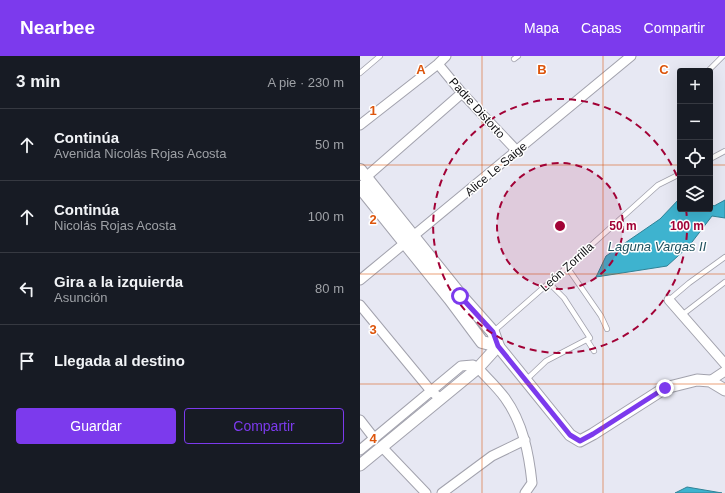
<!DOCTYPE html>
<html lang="es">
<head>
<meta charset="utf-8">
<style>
	body { margin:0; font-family:Arial,sans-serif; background:#242831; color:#f1f3f6 }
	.controls { position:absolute; right:12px; top:12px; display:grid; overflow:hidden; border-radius:4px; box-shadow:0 4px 16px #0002 }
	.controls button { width:36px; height:36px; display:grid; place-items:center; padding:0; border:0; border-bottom:1px solid #363941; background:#171b24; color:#f1f3f6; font:20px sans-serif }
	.stop { position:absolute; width:12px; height:12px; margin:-9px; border:3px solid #7c3aed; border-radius:50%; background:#fff }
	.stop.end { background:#7c3aed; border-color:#fff; box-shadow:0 1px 4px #0008 }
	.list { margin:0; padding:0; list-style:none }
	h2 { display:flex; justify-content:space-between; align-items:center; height:52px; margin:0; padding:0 16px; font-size:17px }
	h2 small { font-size:13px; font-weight:400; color:#9ea1a6 }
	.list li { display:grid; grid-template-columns:26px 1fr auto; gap:12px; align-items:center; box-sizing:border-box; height:72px; padding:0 16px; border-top:1px solid #363941 }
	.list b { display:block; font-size:15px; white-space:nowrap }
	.list p { margin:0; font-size:13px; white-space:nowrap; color:#9ea1a6 }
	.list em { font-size:13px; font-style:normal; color:#9ea1a6 }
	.actions { display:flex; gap:8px; padding:12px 16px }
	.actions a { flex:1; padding:9px 0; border:1px solid #7c3aed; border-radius:4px; text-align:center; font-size:14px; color:#7c3aed }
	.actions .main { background:#7c3aed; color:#fff }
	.icon { flex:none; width:22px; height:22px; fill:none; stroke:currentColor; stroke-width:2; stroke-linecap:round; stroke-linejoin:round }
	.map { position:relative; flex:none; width:365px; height:437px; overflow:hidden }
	header { display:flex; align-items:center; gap:24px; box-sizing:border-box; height:56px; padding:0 20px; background:#7c3aed; color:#fff }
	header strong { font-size:19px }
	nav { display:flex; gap:22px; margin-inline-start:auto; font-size:14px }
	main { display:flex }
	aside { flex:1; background:#171b24 }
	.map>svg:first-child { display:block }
	.water { fill:#3eb3cf; stroke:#308296 }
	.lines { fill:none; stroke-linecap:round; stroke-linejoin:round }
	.service-casing { stroke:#a2a2ad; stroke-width:6 }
	.minor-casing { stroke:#a2a2ad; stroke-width:11 }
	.tertiary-casing { stroke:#a2a2ad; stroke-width:13 }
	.secondary-casing { stroke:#a2a2ad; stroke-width:14 }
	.service { stroke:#fff; stroke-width:4.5 }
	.minor { stroke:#fff; stroke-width:9 }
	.tertiary { stroke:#fff; stroke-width:11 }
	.secondary { stroke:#fff; stroke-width:12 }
	.route { stroke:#7c3aed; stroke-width:5 }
	.grid { fill:none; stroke:#dd550c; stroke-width:1; stroke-opacity:0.55 }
	.ring { fill:none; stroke:#a20236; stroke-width:2; stroke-dasharray:7 5 }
	.labels { text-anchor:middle; stroke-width:3; stroke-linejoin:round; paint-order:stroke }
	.street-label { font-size:12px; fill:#0f0f12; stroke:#fff }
	.water-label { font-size:13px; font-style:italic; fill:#1f505d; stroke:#fff }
	.grid-label { font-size:13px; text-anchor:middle; font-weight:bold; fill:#dd550c; stroke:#fff; stroke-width:3; stroke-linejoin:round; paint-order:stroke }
	.centre { fill:#a20236; stroke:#fff; stroke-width:2 }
	.ring-label { font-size:12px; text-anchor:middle; font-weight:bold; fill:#a20236; stroke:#fff; stroke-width:3; stroke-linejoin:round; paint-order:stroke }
</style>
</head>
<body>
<header>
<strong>Nearbee</strong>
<nav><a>Mapa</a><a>Capas</a><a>Compartir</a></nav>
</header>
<main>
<aside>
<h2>3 min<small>A pie · 230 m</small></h2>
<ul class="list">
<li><svg class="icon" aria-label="ahead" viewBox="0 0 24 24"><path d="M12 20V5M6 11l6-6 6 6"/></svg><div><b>Continúa</b><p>Avenida Nicolás Rojas Acosta</p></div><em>50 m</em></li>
<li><svg class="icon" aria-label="ahead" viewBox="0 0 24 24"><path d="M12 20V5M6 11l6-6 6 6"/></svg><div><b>Continúa</b><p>Nicolás Rojas Acosta</p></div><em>100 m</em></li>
<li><svg class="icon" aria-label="left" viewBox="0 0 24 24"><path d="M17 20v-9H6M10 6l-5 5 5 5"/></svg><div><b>Gira a la izquierda</b><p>Asunción</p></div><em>80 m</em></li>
<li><svg class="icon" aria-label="arrive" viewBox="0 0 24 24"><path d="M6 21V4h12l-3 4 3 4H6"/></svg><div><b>Llegada al destino</b></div></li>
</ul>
<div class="actions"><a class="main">Guardar</a><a>Compartir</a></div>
</aside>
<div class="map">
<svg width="365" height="437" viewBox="0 0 365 437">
	<rect width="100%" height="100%" fill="#e7e8f3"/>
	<path class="water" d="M320,142v11h30v-6l4,3 11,-6v18l-13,-2 -23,30 -22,20 -71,11 10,-21 54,-37z
		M327,431l35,6h-47z"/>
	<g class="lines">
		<g class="service-casing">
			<path id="service" d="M154,3l4,-3
				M348,15l15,-15
				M0,17l20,-17
				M350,103l15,-8
				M207,211l34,49 6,13
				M309,244l20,-17 36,-26
				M322,259l43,-33
				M134,275l73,-64 91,-82 22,-11
				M227,284l7,11
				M166,324l20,-19 44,-23 -26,-40 -15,-15"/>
		</g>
		<g class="minor-casing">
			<path id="minor" d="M78,8l24,29 55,58
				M0,69l78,-61 8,-8
				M6,121l96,-84
				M0,224l271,-224
				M309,244l56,64
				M0,249l71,86 10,8
				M350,325l15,-10
				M0,364l14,18
				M22,391l44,46
				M0,394l101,-84 12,-1 5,3c9,10 19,19 27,30 18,25 24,56 27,85l-7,10
				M82,437l50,-37 33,-16"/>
		</g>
		<g class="tertiary-casing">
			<path id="tertiary" d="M0,409l118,-97 20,-22 72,89 10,6 13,-7 72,-46 32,-8 13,1 15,9"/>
		</g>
		<g class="secondary-casing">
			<path id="secondary" d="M0,114l101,126 32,36 5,14
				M0,131l90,112 32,43 16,4"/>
		</g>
		<use href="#service" class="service"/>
		<use href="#minor" class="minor"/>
		<use href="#tertiary" class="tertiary"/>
		<use href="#secondary" class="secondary"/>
	</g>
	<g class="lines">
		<path class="route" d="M100,240l33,36 5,14 72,89 10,6 13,-7 72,-46"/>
	</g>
	<path class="grid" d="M122,0v437M243,0v437M0,109h320M350,109h15M0,218h365M0,328h365"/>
	<circle cx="200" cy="170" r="63" fill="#a20236" fill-opacity=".12"/>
	<g class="ring">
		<circle cx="200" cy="170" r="63"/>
		<path d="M326 153A127 127 0 1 1 320 128"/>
	</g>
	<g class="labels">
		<g class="street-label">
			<text transform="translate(117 52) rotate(48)" y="4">Padre Distorto</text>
			<text transform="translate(136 113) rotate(-40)" y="4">Alice Le Saige</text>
			<text transform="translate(207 211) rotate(-42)" y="4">León Zorrilla</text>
		</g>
		<g class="water-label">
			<text x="297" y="195">Laguna Vargas II</text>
		</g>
	</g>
	<g class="grid-label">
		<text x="61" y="18">A</text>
		<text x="182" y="18">B</text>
		<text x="304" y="18">C</text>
		<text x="13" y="59">1</text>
		<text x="13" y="168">2</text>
		<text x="13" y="278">3</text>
		<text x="13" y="387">4</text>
	</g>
	<circle cx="200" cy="170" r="6" class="centre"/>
	<g class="ring-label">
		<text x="263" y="174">50 m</text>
		<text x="327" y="174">100 m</text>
	</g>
</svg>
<div class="controls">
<button>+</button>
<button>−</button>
<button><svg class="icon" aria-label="locate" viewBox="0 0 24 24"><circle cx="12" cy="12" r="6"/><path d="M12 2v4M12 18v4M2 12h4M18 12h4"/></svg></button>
<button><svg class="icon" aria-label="layers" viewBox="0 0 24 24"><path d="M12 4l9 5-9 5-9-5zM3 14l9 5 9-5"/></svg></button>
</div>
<div class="stop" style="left:100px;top:240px"></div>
<div class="stop end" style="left:305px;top:332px"></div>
</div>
</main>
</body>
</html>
